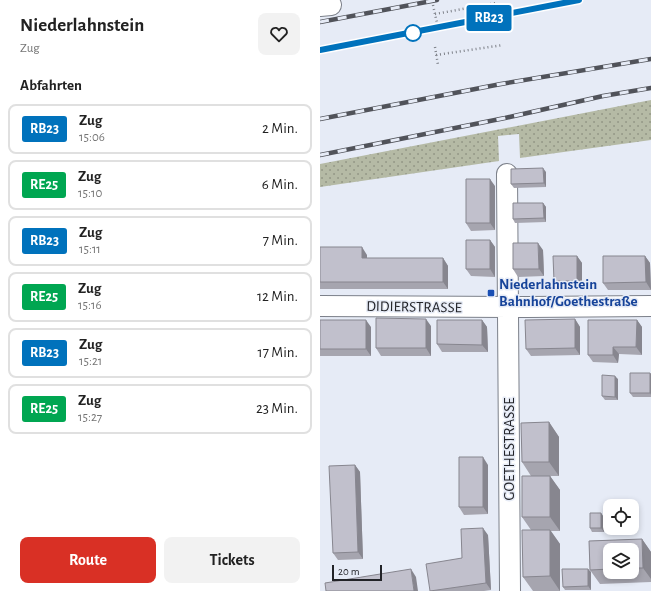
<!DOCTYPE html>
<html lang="de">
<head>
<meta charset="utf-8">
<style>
  body { margin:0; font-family:"Alegreya Sans",sans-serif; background:#f2f2f2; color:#222; height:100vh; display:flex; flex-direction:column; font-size:15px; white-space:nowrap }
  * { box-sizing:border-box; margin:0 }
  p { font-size:13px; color:#767676 }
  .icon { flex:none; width:22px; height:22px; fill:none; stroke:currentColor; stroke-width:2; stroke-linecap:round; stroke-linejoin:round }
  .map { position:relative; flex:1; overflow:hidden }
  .side { display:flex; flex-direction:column; background:#fff; width:320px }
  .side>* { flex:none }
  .badge { padding:0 8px; border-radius:3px; font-size:14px; line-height:26px }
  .controls { position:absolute; left:283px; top:499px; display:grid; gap:8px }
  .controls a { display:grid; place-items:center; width:36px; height:36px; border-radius:8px; background:#fff; box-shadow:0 2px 6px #0003; font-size:20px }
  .scale { position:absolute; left:12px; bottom:10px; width:50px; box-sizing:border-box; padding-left:4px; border:2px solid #222328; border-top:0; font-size:11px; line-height:14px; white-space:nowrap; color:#222328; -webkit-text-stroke:3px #e6ebf6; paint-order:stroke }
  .map>.badge { position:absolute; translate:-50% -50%; box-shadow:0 0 0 2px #fff }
  h2 { padding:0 20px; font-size:15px; line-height:36px }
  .round { display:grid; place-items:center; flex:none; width:42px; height:42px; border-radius:8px; background:#f2f2f2 }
  .headline { display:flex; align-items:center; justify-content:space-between; height:68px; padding:0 20px }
  h1 { font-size:19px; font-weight:600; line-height:30px }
  .primary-button { display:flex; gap:8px; margin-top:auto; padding:8px 20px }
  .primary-button a { flex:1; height:46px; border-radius:8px; background:#d93025; color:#fff; font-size:16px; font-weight:600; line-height:46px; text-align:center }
  .primary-button a+a { background:#f2f2f2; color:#222 }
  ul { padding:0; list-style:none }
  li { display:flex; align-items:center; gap:12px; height:50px; margin:0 8px 6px; padding:0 12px; border:2px solid #e0e0e0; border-radius:8px }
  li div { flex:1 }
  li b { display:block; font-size:15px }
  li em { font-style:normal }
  li .badge { min-width:44px; font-weight:700; text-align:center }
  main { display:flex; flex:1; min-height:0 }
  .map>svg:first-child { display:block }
  .grass { fill:url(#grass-dots) }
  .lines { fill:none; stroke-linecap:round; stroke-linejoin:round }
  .minor-casing { stroke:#7c808a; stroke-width:22 }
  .path { stroke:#7d8088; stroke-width:2.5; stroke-dasharray:1 3; stroke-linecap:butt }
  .minor { stroke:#fff; stroke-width:20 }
  .rail-casing { stroke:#51535a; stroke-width:4.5 }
  .rail { stroke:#e6ebf6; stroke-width:3; stroke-dasharray:9; stroke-linecap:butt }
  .wall { fill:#a6a5af; fill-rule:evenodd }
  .shaded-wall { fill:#87868f }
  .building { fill:#c1c0cc; stroke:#87868f }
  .line-casing { stroke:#fff; stroke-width:9 }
  .line { stroke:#0072bc; stroke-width:6 }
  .stop-dot { fill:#fff; stroke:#0072bc; stroke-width:2 }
  .transit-dot { fill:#1a4fb4; stroke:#e6ebf6; stroke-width:1.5 }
  .labels { text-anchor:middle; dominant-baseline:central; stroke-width:3; stroke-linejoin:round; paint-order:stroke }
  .transit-label { font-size:15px; font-weight:bold; fill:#164399; stroke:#e6ebf6; text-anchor:start }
  .street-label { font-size:15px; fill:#222328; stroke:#e6ebf6 }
</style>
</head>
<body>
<main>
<section class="side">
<div class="headline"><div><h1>Niederlahnstein</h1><p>Zug</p></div><a class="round"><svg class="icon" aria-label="heart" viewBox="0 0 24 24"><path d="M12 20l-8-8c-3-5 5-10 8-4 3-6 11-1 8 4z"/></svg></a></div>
<h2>Abfahrten</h2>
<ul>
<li><span class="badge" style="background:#0072bc;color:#fff">RB23</span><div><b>Zug</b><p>15:06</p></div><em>2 Min.</em></li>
<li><span class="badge" style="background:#00a651;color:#fff">RE25</span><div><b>Zug</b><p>15:10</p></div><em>6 Min.</em></li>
<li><span class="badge" style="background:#0072bc;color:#fff">RB23</span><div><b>Zug</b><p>15:11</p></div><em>7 Min.</em></li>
<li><span class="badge" style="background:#00a651;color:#fff">RE25</span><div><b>Zug</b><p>15:16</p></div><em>12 Min.</em></li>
<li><span class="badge" style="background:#0072bc;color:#fff">RB23</span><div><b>Zug</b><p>15:21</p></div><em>17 Min.</em></li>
<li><span class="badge" style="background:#00a651;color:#fff">RE25</span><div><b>Zug</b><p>15:27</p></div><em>23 Min.</em></li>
</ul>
<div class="primary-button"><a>Route</a><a>Tickets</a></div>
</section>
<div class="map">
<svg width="331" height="591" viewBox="0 0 331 591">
  <defs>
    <pattern id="grass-dots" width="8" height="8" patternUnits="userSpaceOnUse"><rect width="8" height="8" fill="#b5baa5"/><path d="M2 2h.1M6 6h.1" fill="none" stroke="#939786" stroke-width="1.8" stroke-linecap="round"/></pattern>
  </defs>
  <rect width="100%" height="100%" fill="#e6ebf6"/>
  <!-- grass -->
  <path class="grass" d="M 331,100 L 331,140 L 200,158 L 199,134 L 178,136 L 179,161 L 0,187 L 0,164 Z"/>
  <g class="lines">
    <defs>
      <path id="minor" d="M 0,6 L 11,5
        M 187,174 L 190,591
        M 0,306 L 208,307 L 331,306"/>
    </defs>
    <!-- minor casing -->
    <use href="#minor" class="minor-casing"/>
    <!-- path -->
    <path class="path" d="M 113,5 L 117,23
      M 115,14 L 176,3
      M 115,47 L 118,65
      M 116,55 L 183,45"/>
    <!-- minor -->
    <use href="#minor" class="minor"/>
    <defs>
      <path id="rail" d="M 0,22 L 117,0
        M 0,50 L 259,0
        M 0,119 L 181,84 L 331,59
        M 0,155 L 185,118 L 283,96 L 331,88"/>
    </defs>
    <!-- rail casing -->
    <use href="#rail" class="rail-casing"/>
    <!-- rail -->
    <use href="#rail" class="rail"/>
  </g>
  <!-- wall -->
  <path class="wall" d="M 226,172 L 226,187 L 194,188 L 191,184 Z
    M 175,186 L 175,230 L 151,231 L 146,223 Z
    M 223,203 L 226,207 L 226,222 L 195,223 L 193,219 Z
    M 170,240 L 175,247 L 175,277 L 151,276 L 146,269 Z
    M 0,247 L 47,255 L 47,258 L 123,258 L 128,266 L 128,289 L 0,289 Z
    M 223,250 L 224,276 L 198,277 L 193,269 Z
    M 257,256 L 262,263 L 262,288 L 239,288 L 234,281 Z
    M 325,256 L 330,263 L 331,290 L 288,290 L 283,283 Z
    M 255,319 L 260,327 L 260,355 L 211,356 L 206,349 Z
    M 0,320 L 51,327 L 51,356 L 0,356 Z
    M 162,320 L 167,327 L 168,352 L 122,352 L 117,344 Z
    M 317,320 L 322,327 L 322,355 L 299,354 L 298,363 L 273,362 L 268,355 Z
    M 111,326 L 111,356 L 61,356 L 56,348 Z
    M 330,373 L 331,374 L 331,397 L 313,397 L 310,393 Z
    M 298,379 L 298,400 L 285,400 L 282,396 Z
    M 229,422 L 239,437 L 239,476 L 230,476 L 240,490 L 240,531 L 231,531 L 240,544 L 240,591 L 213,591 L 203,577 L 211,530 L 202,517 L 211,476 L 202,462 Z
    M 35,465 L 40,472 L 43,559 L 18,560 L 13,553 Z
    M 168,465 L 168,514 L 144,515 L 139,507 Z
    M 284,517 L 284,532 L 272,532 L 270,528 Z
    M 168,535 L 171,590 L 164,591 L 110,591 L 142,558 Z
    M 322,539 L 331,552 L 331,582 L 280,584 L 270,570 L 269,541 ZM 290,550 L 312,550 L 312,572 L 290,572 Z
    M 268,569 L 271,572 L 271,590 L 245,590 L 243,587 Z"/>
  <!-- shaded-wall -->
  <path class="shaded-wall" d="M 223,168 L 226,172 L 226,187 L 224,183 Z
    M 170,179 L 175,186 L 175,230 L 170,223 Z
    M 223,203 L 226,207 L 226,222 L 224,218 Z
    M 170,240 L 175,247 L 175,277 L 170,269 Z
    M 218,243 L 223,250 L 224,276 L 219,269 Z
    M 42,247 L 47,255 L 47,265 L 42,258 Z
    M 257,256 L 262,263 L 262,288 L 257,281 Z
    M 325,256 L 330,263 L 331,290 L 326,282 Z
    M 123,258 L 128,266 L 128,289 L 123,282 Z
    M 106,319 L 111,326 L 111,356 L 106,348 Z
    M 255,319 L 260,327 L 260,355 L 255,348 Z
    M 46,320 L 51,327 L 51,356 L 46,349 Z
    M 162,320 L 167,327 L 168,352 L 162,345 Z
    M 317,320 L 322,327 L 322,355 L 316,347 Z
    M 293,347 L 299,354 L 298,363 L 293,355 Z
    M 330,373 L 331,374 L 331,395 L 330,393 Z
    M 295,376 L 298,379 L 298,400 L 295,397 Z
    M 229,422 L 239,437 L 239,476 L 229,462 Z
    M 163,457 L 168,465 L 168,514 L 163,507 Z
    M 35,465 L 40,472 L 43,559 L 38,552 Z
    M 230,476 L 240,490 L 240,531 L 230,517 Z
    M 281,513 L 284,517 L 284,532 L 281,528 Z
    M 163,528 L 168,535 L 171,590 L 166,583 Z
    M 230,530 L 240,544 L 240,591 L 230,576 Z
    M 322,539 L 331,552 L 331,579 L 323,568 Z
    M 91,569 L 96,577 L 98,591 L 94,591 Z
    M 268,569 L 271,572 L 271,590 L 268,586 Z"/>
  <!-- building -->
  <path class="building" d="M 223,168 L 224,183 L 191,184 L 191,169 Z
    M 146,179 L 170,179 L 170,223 L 146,223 Z
    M 193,203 L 223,203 L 224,218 L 193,219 Z
    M 146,240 L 170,240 L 170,269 L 146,269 Z
    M 193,243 L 218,243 L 219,269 L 193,269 Z
    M 0,247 L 42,247 L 42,258 L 123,258 L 123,282 L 0,282 Z
    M 233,256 L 257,256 L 257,281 L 234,281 Z
    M 283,256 L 325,256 L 326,282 L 283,283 Z
    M 56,318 L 106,319 L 106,348 L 56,348 Z
    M 255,319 L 255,348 L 206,349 L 205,320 Z
    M 0,320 L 46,320 L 46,349 L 0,349 Z
    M 117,320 L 162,320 L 162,345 L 117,344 Z
    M 268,320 L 317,320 L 316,347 L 293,347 L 293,355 L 268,355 Z
    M 310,373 L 330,373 L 330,393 L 310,393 Z
    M 282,375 L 295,376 L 295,397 L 282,396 Z
    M 229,422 L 229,462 L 202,462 L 201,423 Z
    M 139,457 L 163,457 L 163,507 L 139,507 Z
    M 35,465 L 38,552 L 13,553 L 9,466 Z
    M 202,476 L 230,476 L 230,517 L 202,517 Z
    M 270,513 L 281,513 L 281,528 L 270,528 Z
    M 163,528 L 166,583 L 110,591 L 106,564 L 142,558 L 141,529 Z
    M 202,530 L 230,530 L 230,576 L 203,577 Z
    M 322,539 L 323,568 L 312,568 L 312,550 L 290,550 L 290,569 L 270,570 L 269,541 Z
    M 91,569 L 94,591 L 6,591 L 5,583 Z
    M 242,569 L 268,569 L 268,586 L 243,587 Z"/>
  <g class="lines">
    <defs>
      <path id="line" d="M 0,50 L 259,0"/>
    </defs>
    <!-- line casing -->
    <use href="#line" class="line-casing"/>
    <!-- line -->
    <use href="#line" class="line"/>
  </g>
  <!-- markers -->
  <circle class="stop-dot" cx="93" cy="33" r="8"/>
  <rect class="transit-dot" x="167" y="289" width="8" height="8" rx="2"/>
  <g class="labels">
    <!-- transit labels -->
    <g class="transit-label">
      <text x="179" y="284">Niederlahnstein<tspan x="179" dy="17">Bahnhof/Goethestraße</tspan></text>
    </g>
    <!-- street labels -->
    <g class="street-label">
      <text transform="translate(94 307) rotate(1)">DIDIERSTRASSE</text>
      <text transform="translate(189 449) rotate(-90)">GOETHESTRASSE</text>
    </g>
  </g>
</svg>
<div class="controls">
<a><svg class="icon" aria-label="locate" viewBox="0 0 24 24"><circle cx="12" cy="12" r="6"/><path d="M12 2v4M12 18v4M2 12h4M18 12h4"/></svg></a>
<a><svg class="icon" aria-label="layers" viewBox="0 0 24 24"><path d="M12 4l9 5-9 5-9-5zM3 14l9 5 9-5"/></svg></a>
</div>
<div class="scale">20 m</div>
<b class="badge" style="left:169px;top:18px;background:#0072bc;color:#fff">RB23</b>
</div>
</main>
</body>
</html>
